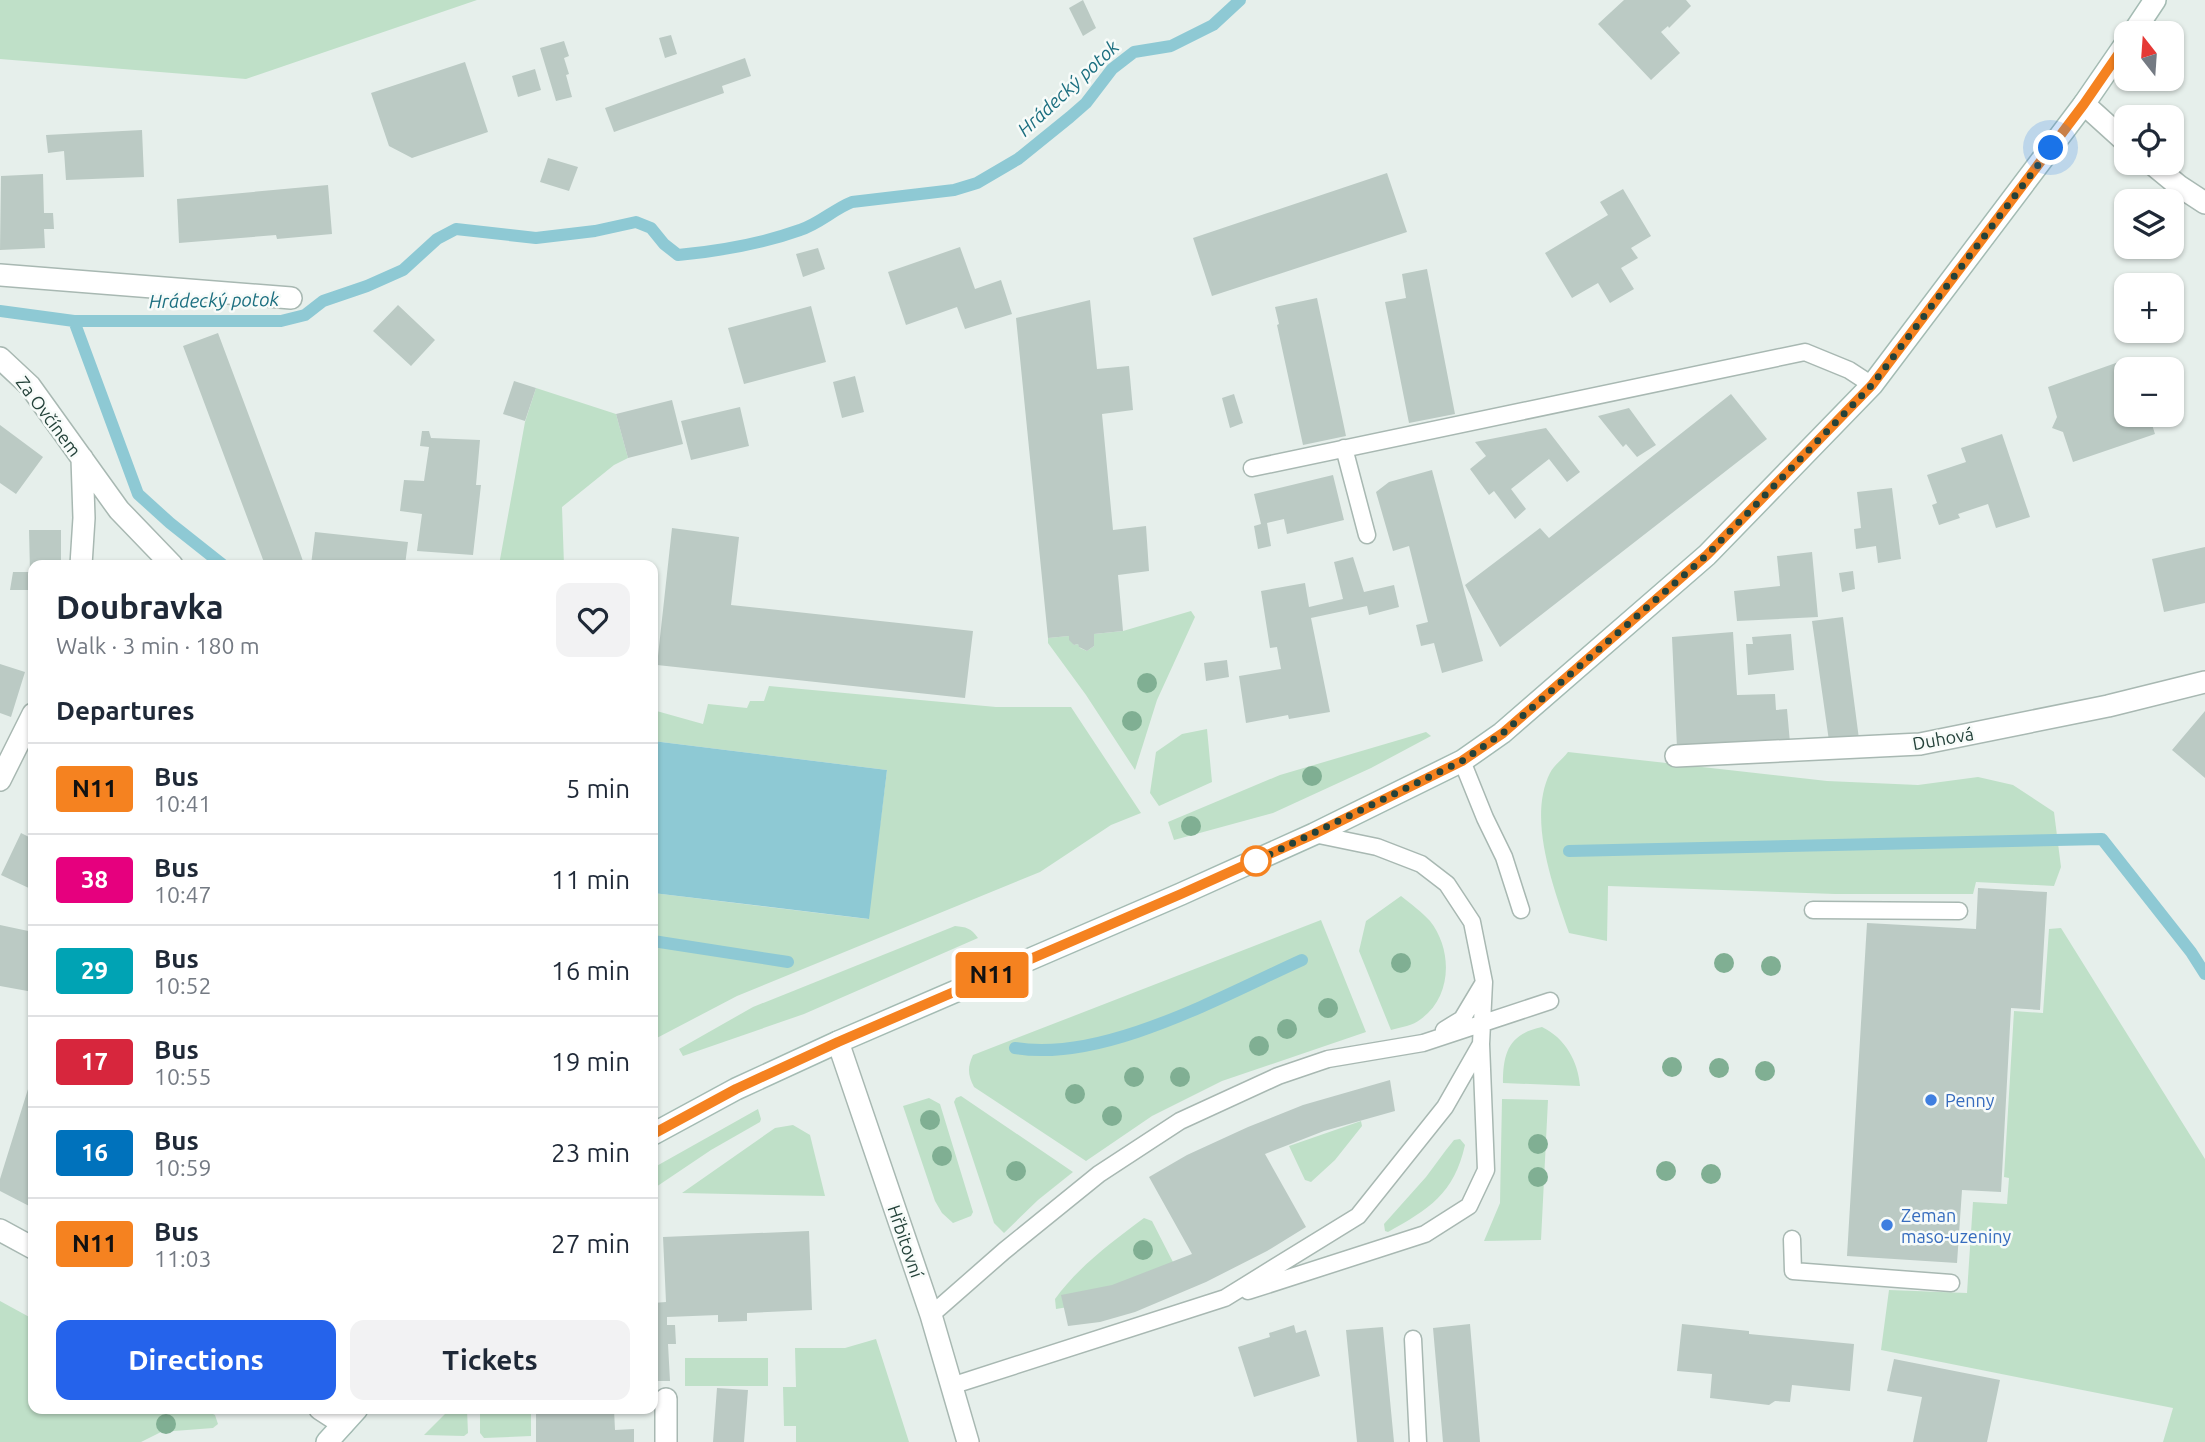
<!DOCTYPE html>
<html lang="en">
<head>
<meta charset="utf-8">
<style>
  body { margin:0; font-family:Ubuntu,sans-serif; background:#f2f2f3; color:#1f2937; height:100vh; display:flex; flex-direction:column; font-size:26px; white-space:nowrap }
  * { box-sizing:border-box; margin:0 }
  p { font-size:23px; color:#747a83 }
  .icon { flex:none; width:38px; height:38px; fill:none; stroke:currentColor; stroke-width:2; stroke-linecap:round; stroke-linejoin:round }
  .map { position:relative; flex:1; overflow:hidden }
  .sheet { position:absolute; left:28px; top:560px; width:630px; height:854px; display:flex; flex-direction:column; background:#fff; border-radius:14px; box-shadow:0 2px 5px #0004 }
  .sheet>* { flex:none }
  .badge { padding:0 14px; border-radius:5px; font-size:24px; line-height:46px }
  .needle { width:46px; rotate:343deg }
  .tools { position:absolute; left:2114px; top:21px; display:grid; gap:14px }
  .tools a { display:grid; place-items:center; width:70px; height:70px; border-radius:14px; background:#fff; box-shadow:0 2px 5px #0004; font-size:35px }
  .you { position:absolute; width:35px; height:35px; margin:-18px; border:5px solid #fff; border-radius:50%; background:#1a73e8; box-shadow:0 0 0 10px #1a73e833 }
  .map>.badge { position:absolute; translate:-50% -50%; box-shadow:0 0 0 4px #fff }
  h2 { padding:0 28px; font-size:26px; line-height:63px }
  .round { display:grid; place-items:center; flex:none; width:74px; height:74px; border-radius:14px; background:#f2f2f3 }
  .summary { display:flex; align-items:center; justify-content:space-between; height:119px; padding:0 28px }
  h1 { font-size:33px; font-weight:700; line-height:52px }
  .primary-button { display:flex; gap:14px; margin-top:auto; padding:14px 28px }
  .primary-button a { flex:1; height:80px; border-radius:14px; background:#2563eb; color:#fff; font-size:28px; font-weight:700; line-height:80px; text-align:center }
  .primary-button a+a { background:#f2f2f3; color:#1f2937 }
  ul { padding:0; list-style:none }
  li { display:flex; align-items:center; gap:21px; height:91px; padding:0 28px; border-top:2px solid #e0e1e3 }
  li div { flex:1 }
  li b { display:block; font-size:26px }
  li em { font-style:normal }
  li .badge { min-width:77px; font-weight:700; text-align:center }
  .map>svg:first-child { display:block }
  .green { fill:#bfe0c8 }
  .water { fill:#8ec9d4 }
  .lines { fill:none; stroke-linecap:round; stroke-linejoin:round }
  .stream { stroke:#8ec9d4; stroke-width:12 }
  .building { fill:#bbcac4 }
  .service-casing { stroke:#a8b8b2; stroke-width:19 }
  .minor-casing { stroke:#a8b8b2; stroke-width:24 }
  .tertiary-casing { stroke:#a8b8b2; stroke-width:24 }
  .secondary-casing { stroke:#a4bbb3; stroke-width:24 }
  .service { stroke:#fff; stroke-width:16 }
  .minor { stroke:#fff; stroke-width:21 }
  .tertiary { stroke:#fff; stroke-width:21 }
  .secondary { stroke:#fff; stroke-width:21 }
  .tree { fill:#80af93 }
  .line-casing { stroke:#fff; stroke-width:16 }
  .line { stroke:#f58220; stroke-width:10 }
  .walk { stroke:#24423a; stroke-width:7; stroke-dasharray:0 12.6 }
  .stop-dot { fill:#fff; stroke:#f58220; stroke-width:3.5 }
  .shop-dot { fill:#3f7fe0; stroke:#f7fbf9; stroke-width:2.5 }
  .labels { text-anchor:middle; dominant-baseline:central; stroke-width:5; stroke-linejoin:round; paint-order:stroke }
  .street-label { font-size:18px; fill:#24423a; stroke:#f7fbf9 }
  .shop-label { font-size:18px; fill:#366cbe; stroke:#f7fbf9; text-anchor:start }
  .water-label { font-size:19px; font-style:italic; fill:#1c6f80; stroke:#f7fbf9 }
</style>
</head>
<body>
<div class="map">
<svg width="2205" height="1442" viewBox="0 0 2205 1442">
  <rect width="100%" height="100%" fill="#e6efeb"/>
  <!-- green -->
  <path class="green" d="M 0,0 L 477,0 L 246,79 L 0,59 Z
    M 536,388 L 616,414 L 628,458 L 614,465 L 562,507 L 564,565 L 499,565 L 525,422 Z
    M 1191,611 L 1195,617 L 1157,700 L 1135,770 L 1086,695 L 1048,643 L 1048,638 L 1069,636 L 1074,645 L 1078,644 L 1080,648 L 1087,651 L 1094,646 L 1094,634 L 1123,631 Z
    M 769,686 L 996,707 L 1071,707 L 1141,813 L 1111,825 L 1040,872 L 737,996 L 653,1040 L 653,893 L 868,919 L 887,770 L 653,741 L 653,710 L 703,724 L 708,704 L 747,708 L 750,701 L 764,701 Z
    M 1207,729 L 1212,782 L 1159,806 L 1150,793 L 1156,752 L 1182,734 Z
    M 1426,732 L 1431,736 L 1371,768 L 1273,813 L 1174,840 L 1168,822 L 1280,775 Z
    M 1568,752 L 1827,781 L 1918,785 L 1978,777 L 2013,785 L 2054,812 L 2061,867 L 2054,886 L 1976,882 L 1973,894 L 1835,894 L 1608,886 L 1607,941 L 1569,933 C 1554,888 1527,819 1550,773 C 1554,765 1563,759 1568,752 Z
    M 1401,896 C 1411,904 1422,912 1430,921 C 1453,950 1452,997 1421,1019 C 1413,1026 1401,1027 1391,1030 L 1359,951 L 1366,921 Z
    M 1321,920 L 1366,1032 L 1222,1081 L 1152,1116 L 1086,1161 L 974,1087 C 968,1075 967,1068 973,1055 Z
    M 955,926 C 966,927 971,928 978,938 L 804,1014 L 683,1056 L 679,1049 L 753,1007 Z
    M 2061,928 L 2205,1159 L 2205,1442 L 2163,1442 L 2173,1408 L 1881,1350 L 1889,1290 L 1967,1293 L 1973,1202 L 2007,1204 L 2009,1178 L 2004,1177 L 2014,1011 L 2043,1013 L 2049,929 Z
    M 1542,1027 C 1565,1038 1578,1061 1580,1086 L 1503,1083 C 1503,1052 1509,1034 1542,1027 Z
    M 961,1096 L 1073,1172 L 1038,1200 L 1004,1233 L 994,1223 L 954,1102 L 956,1098 Z
    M 929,1098 L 940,1104 L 973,1212 L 971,1216 L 953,1223 L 942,1213 L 935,1201 L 903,1106 Z
    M 1502,1099 L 1548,1100 L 1541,1240 L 1484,1241 L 1500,1203 Z
    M 758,1109 L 761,1119 L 760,1122 L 711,1150 L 653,1189 L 653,1168 Z
    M 1361,1121 L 1362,1126 L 1335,1160 L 1311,1182 L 1305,1180 L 1289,1146 Z
    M 793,1125 L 810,1135 L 825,1196 L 682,1193 L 775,1128 Z
    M 1460,1139 L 1465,1145 C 1454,1194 1429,1209 1388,1232 L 1385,1231 L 1384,1224 L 1426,1177 L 1446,1150 L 1454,1140 Z
    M 1144,1218 L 1152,1221 L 1174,1264 L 1074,1306 L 1056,1309 L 1055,1299 C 1079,1266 1112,1242 1144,1218 Z
    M 0,1301 L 33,1319 L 33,1409 L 203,1409 L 215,1415 L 218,1424 L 213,1428 L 161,1432 L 141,1442 L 0,1442 Z
    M 876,1339 L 909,1442 L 796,1442 L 796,1426 L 784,1426 L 783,1387 L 796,1387 L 795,1348 L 845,1348 Z
    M 685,1358 L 768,1358 L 768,1386 L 685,1386 Z
    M 450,1409 L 467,1409 L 468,1433 L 464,1436 L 424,1435 Z
    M 480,1409 L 531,1409 L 531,1436 L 484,1438 L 480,1433 Z"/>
  <!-- water -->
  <path class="water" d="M 653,741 L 887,770 L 869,919 L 653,893 Z"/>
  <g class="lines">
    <!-- stream -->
    <path class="stream" d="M 0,311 L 74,321 L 281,321 L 305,315 L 323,301 L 367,286 L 403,270 L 437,239 L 456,229 L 536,238 L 595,231 L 636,222 L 651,228 L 664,244 L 678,255 C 719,251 761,244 800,230 C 819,224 834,209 852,202 L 954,190 L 977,183 L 1018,159 L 1070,117 L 1086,103 L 1112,69 L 1134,52 L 1171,46 L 1213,25 L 1240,0
      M 74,321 L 138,494 L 170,523 L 223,565
      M 1569,851 L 2102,839 L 2191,952 L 2205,974
      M 653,941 L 788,962
      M 1015,1048 C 1103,1063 1222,996 1302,960"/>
  </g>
  <!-- building -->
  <path class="building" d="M 1083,0 L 1096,28 L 1083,36 L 1069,8 Z
    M 1624,0 L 1686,0 L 1691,6 L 1669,28 L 1668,26 L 1661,32 L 1680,53 L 1651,80 L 1598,24 Z
    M 671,35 L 677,54 L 665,58 L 659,38 Z
    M 564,41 L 569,56 L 564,58 L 569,74 L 566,75 L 572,97 L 556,101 L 540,48 Z
    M 745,58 L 751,76 L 722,86 L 724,93 L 614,132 L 605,108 Z
    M 465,62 L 488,132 L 412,158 L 389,146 L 371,93 Z
    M 535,69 L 541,90 L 518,97 L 512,76 Z
    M 142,130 L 144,177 L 66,180 L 64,151 L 48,153 L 46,135 Z
    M 548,158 L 578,167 L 569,191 L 540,182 Z
    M 1387,173 L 1407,232 L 1212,296 L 1193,238 Z
    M 43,174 L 44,213 L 53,213 L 54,229 L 44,229 L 45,248 L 0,250 L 1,176 Z
    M 328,185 L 332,234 L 277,239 L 276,235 L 179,243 L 177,199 Z
    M 1623,189 L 1651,236 L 1631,248 L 1638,258 L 1621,268 L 1634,289 L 1610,303 L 1598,283 L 1572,298 L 1545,253 L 1608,215 L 1600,202 Z
    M 960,247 L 975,289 L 1001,280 L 1012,314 L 965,329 L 957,307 L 906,325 L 888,272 Z
    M 818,248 L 825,269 L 803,277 L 796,254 Z
    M 1427,269 L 1455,414 L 1409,423 L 1385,302 L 1406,298 L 1402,274 Z
    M 1317,298 L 1346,436 L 1303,445 L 1277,325 L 1279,324 L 1275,307 Z
    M 1090,300 L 1097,369 L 1129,366 L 1133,410 L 1102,414 L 1113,530 L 1146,526 L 1149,571 L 1118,575 L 1123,631 L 1094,634 L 1094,646 L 1087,651 L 1079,647 L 1078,644 L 1074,645 L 1069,640 L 1069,636 L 1048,638 L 1016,318 Z
    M 398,305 L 435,340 L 411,366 L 373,331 Z
    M 811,306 L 826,362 L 744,384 L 728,328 Z
    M 218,333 L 297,544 L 304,564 L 300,565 L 265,565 L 183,346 Z
    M 2130,358 L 2134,369 L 2126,369 L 2126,415 L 2149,415 L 2155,434 L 2073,462 L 2063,432 L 2052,428 L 2057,417 L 2048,387 Z
    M 855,376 L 864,412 L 842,418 L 833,382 Z
    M 514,381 L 536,388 L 525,421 L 503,414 Z
    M 1234,394 L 1243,423 L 1230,428 L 1222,398 Z
    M 1731,394 L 1767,439 L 1500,647 L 1465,585 L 1540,528 L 1549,538 Z
    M 672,400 L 683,444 L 628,458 L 616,414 Z
    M 740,407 L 749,446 L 691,460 L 681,421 Z
    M 1629,408 L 1656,445 L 1637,457 L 1626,444 L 1623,447 L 1598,416 Z
    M 0,425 L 43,457 L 16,494 L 0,483 Z
    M 1546,428 L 1580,472 L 1567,482 L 1549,459 L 1511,489 L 1526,509 L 1515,519 L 1494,491 L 1489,495 L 1470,469 L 1486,456 L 1475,442 Z
    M 422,431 L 429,431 L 431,438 L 480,440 L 476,485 L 481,485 L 473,555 L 417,551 L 422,514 L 400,511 L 404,480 L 424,481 L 429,447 L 420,446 Z
    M 2002,434 L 2030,517 L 1996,528 L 1988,504 L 1958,514 L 1960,518 L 1939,525 L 1932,505 L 1937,503 L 1927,475 L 1966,462 L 1961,448 Z
    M 1432,470 L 1483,661 L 1442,673 L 1434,643 L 1421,646 L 1416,625 L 1428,622 L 1409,546 L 1393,551 L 1376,492 L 1389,482 Z
    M 1333,475 L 1344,520 L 1287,534 L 1284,519 L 1267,523 L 1271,546 L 1258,549 L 1254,526 L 1261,524 L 1254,494 Z
    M 1892,488 L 1901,559 L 1878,563 L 1876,546 L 1856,549 L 1854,529 L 1861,528 L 1857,492 Z
    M 672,528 L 739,537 L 731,605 L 973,631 L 965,698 L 657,665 Z
    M 29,530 L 61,530 L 61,565 L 33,565 L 33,590 L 10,590 L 13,572 L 30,572 Z
    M 315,532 L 408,542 L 405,565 L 311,565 Z
    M 2205,547 L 2205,603 L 2164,612 L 2152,559 Z
    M 1812,552 L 1818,617 L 1737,621 L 1734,591 L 1780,586 L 1777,556 Z
    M 1353,557 L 1364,592 L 1394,585 L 1399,607 L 1369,615 L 1367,606 L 1311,618 L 1330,712 L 1289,719 L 1288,715 L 1246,723 L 1239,676 L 1281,669 L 1277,647 L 1270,648 L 1261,591 L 1305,583 L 1309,607 L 1343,599 L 1334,562 Z
    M 1853,571 L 1855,589 L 1842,592 L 1839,573 Z
    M 1843,617 L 1859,739 L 1829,741 L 1812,621 Z
    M 1733,632 L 1737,695 L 1775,694 L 1776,710 L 1787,709 L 1790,743 L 1677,748 L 1672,637 Z
    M 1791,634 L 1794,670 L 1748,675 L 1746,644 L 1753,644 L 1752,637 Z
    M 1227,660 L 1229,677 L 1206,681 L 1204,663 Z
    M 0,664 L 25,672 L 11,717 L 0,713 Z
    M 2205,711 L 2205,778 L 2172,750 Z
    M 21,833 L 33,839 L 33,890 L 1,875 Z
    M 1978,888 L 2047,892 L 2040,1010 L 2011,1008 L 2001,1192 L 1962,1190 L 1957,1263 L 1847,1256 L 1867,923 L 1976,929 Z
    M 0,925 L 33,932 L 33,992 L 0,986 Z
    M 33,1073 L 33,1208 L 0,1191 L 0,1179 Z
    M 1390,1080 L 1395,1111 L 1324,1131 L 1265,1154 L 1306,1227 L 1267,1251 L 1206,1282 L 1135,1312 L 1100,1322 L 1068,1326 L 1061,1295 L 1112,1285 L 1192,1254 L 1149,1177 L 1187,1155 L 1248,1127 L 1303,1105 Z
    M 809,1231 L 812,1310 L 747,1313 L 747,1321 L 718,1322 L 718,1315 L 667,1317 L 667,1325 L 675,1325 L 676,1344 L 668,1344 L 670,1381 L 653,1381 L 653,1303 L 666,1302 L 663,1237 Z
    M 1470,1324 L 1480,1442 L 1443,1442 L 1433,1328 Z
    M 1682,1324 L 1749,1331 L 1749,1334 L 1854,1344 L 1850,1391 L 1792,1385 L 1790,1402 L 1775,1401 L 1769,1405 L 1710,1398 L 1712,1374 L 1677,1371 Z
    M 1294,1325 L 1296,1333 L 1306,1330 L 1320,1376 L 1254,1397 L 1238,1347 L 1270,1337 L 1269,1333 Z
    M 1383,1327 L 1394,1442 L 1357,1442 L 1346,1330 Z
    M 1894,1359 L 2000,1380 L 1987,1442 L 1913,1442 L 1922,1397 L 1887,1391 Z
    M 717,1388 L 748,1390 L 744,1442 L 713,1442 Z
    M 536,1409 L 614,1409 L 615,1430 L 634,1429 L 634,1442 L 536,1442 Z"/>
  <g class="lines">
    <defs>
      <path id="service" d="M 1344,448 L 1367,535
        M 1252,468 L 1805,352 L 1849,370 L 1872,385
        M 1462,761 L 1485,818 L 1504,857 L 1521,910
        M 1813,910 L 1959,911
        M 1444,1030 L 1462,1019 L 1483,984
        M 1792,1239 L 1793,1271 L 1951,1283
        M 1248,1291 L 1425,1234 L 1469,1206 L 1486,1170 L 1481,1044
        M 931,1315 L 1004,1251 L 1099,1174 L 1180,1121 L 1278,1076 L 1328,1059 L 1423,1043 L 1550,1001
        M 1413,1339 L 1418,1442
        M 951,1386 L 1225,1298 L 1358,1216 L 1445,1107 L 1481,1044 L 1484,982 L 1472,922 L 1447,884 L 1421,864 L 1377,847 L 1314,834"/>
      <path id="minor" d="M 2084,104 L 2126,142
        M 2151,163 L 2179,186 L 2205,203
        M 0,275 L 291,298
        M 0,358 L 30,386 L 119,510 L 172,565
        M 81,565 L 84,518 L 82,458
        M 1676,756 L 1920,744 L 2108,706 L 2205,682
        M 0,780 L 33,714
        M 0,1230 L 33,1248
        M 666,1399 L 666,1442
        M 320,1409 L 343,1424"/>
      <path id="tertiary" d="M 838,1042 L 931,1315 L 968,1442"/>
      <path id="secondary" d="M 2133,33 L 2155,0
        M 653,1134 L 736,1089 L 838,1042 L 1181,894 L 1314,834 L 1462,761 L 1502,733 L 1707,555 L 1872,385 L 2084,104 L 2126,43
        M 327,1442 L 357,1409"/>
    </defs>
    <!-- service casing -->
    <use href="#service" class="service-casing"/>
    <!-- minor casing -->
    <use href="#minor" class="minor-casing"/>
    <!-- tertiary casing -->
    <use href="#tertiary" class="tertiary-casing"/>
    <!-- secondary casing -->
    <use href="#secondary" class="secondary-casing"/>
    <!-- service -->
    <use href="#service" class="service"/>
    <!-- minor -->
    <use href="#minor" class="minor"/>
    <!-- tertiary -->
    <use href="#tertiary" class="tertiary"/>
    <!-- secondary -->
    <use href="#secondary" class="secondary"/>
  </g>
  <!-- trees -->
  <g class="tree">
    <circle cx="1147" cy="683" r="10"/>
    <circle cx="1132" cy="721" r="10"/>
    <circle cx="1312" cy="776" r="10"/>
    <circle cx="1191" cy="826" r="10"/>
    <circle cx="1401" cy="963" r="10"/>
    <circle cx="1724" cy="963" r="10"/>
    <circle cx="1771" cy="966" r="10"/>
    <circle cx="1328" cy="1008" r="10"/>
    <circle cx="1287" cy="1029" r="10"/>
    <circle cx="1259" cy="1046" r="10"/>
    <circle cx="1672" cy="1067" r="10"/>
    <circle cx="1719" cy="1068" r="10"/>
    <circle cx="1765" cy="1071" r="10"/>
    <circle cx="1134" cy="1077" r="10"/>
    <circle cx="1180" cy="1077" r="10"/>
    <circle cx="1075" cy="1094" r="10"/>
    <circle cx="1112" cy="1116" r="10"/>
    <circle cx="930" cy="1120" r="10"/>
    <circle cx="1538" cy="1144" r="10"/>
    <circle cx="942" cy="1156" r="10"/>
    <circle cx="1016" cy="1171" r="10"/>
    <circle cx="1666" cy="1171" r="10"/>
    <circle cx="1711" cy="1174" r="10"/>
    <circle cx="1538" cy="1177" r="10"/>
    <circle cx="1143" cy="1250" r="10"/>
    <circle cx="166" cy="1424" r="10"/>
  </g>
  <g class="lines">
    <defs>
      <path id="line" d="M 653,1134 L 736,1089 L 838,1042 L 1181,894 L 1314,834 L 1462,761 L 1503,733 L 1707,555 L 1872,385 L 2084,104 L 2126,43"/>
    </defs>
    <!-- line casing -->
    <use href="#line" class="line-casing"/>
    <!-- line -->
    <use href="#line" class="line"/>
    <!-- walk -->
    <path class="walk" d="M 1256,861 L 1246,866 L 1462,761 L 1503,733 L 1707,555 L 1872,385 L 2051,148"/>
  </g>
  <!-- markers -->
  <circle class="stop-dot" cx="1256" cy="861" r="14"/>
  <g class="shop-dot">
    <circle cx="1931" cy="1100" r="7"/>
    <circle cx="1887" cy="1225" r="7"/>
  </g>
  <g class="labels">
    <!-- street labels -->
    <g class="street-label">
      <text transform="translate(49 416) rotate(53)">Za Ovčínem</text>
      <text transform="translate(1943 738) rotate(-10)">Duhová</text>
      <text transform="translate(906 1241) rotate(71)">Hřbitovní</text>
    </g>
    <!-- shop labels -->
    <g class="shop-label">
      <text x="1945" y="1100">Penny</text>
      <text x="1901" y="1215">Zeman<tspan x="1901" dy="21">maso-uzeniny</tspan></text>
    </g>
    <!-- water labels -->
    <g class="water-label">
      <text transform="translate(1068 88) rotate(-43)">Hrádecký potok</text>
      <text transform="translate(214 300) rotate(-1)">Hrádecký potok</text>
    </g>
  </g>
</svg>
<div class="tools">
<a><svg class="needle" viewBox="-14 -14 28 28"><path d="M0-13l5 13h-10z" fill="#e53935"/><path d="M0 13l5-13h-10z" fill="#747a83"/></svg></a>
<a><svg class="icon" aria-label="locate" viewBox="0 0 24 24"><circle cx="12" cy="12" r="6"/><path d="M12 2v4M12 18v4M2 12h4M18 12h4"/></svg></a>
<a><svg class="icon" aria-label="layers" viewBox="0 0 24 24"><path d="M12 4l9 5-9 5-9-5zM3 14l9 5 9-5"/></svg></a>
<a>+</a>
<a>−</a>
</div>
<div class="you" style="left:2051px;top:148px"></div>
<b class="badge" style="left:992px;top:975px;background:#f58220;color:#111">N11</b>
<section class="sheet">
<div class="summary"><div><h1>Doubravka</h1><p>Walk · 3 min · 180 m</p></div><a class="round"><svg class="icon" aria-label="heart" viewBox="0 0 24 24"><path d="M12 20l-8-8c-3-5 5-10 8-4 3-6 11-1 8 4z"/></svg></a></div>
<h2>Departures</h2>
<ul>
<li><span class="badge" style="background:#f58220;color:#111">N11</span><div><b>Bus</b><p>10:41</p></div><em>5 min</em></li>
<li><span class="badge" style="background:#e6007e;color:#fff">38</span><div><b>Bus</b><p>10:47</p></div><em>11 min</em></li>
<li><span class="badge" style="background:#00a3b4;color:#fff">29</span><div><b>Bus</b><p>10:52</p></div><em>16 min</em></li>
<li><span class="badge" style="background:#d7263d;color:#fff">17</span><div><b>Bus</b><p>10:55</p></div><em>19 min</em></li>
<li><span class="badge" style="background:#0072bc;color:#fff">16</span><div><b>Bus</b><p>10:59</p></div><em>23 min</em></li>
<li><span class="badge" style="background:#f58220;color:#111">N11</span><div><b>Bus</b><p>11:03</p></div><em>27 min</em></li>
</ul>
<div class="primary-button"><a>Directions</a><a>Tickets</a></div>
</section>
</div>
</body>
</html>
